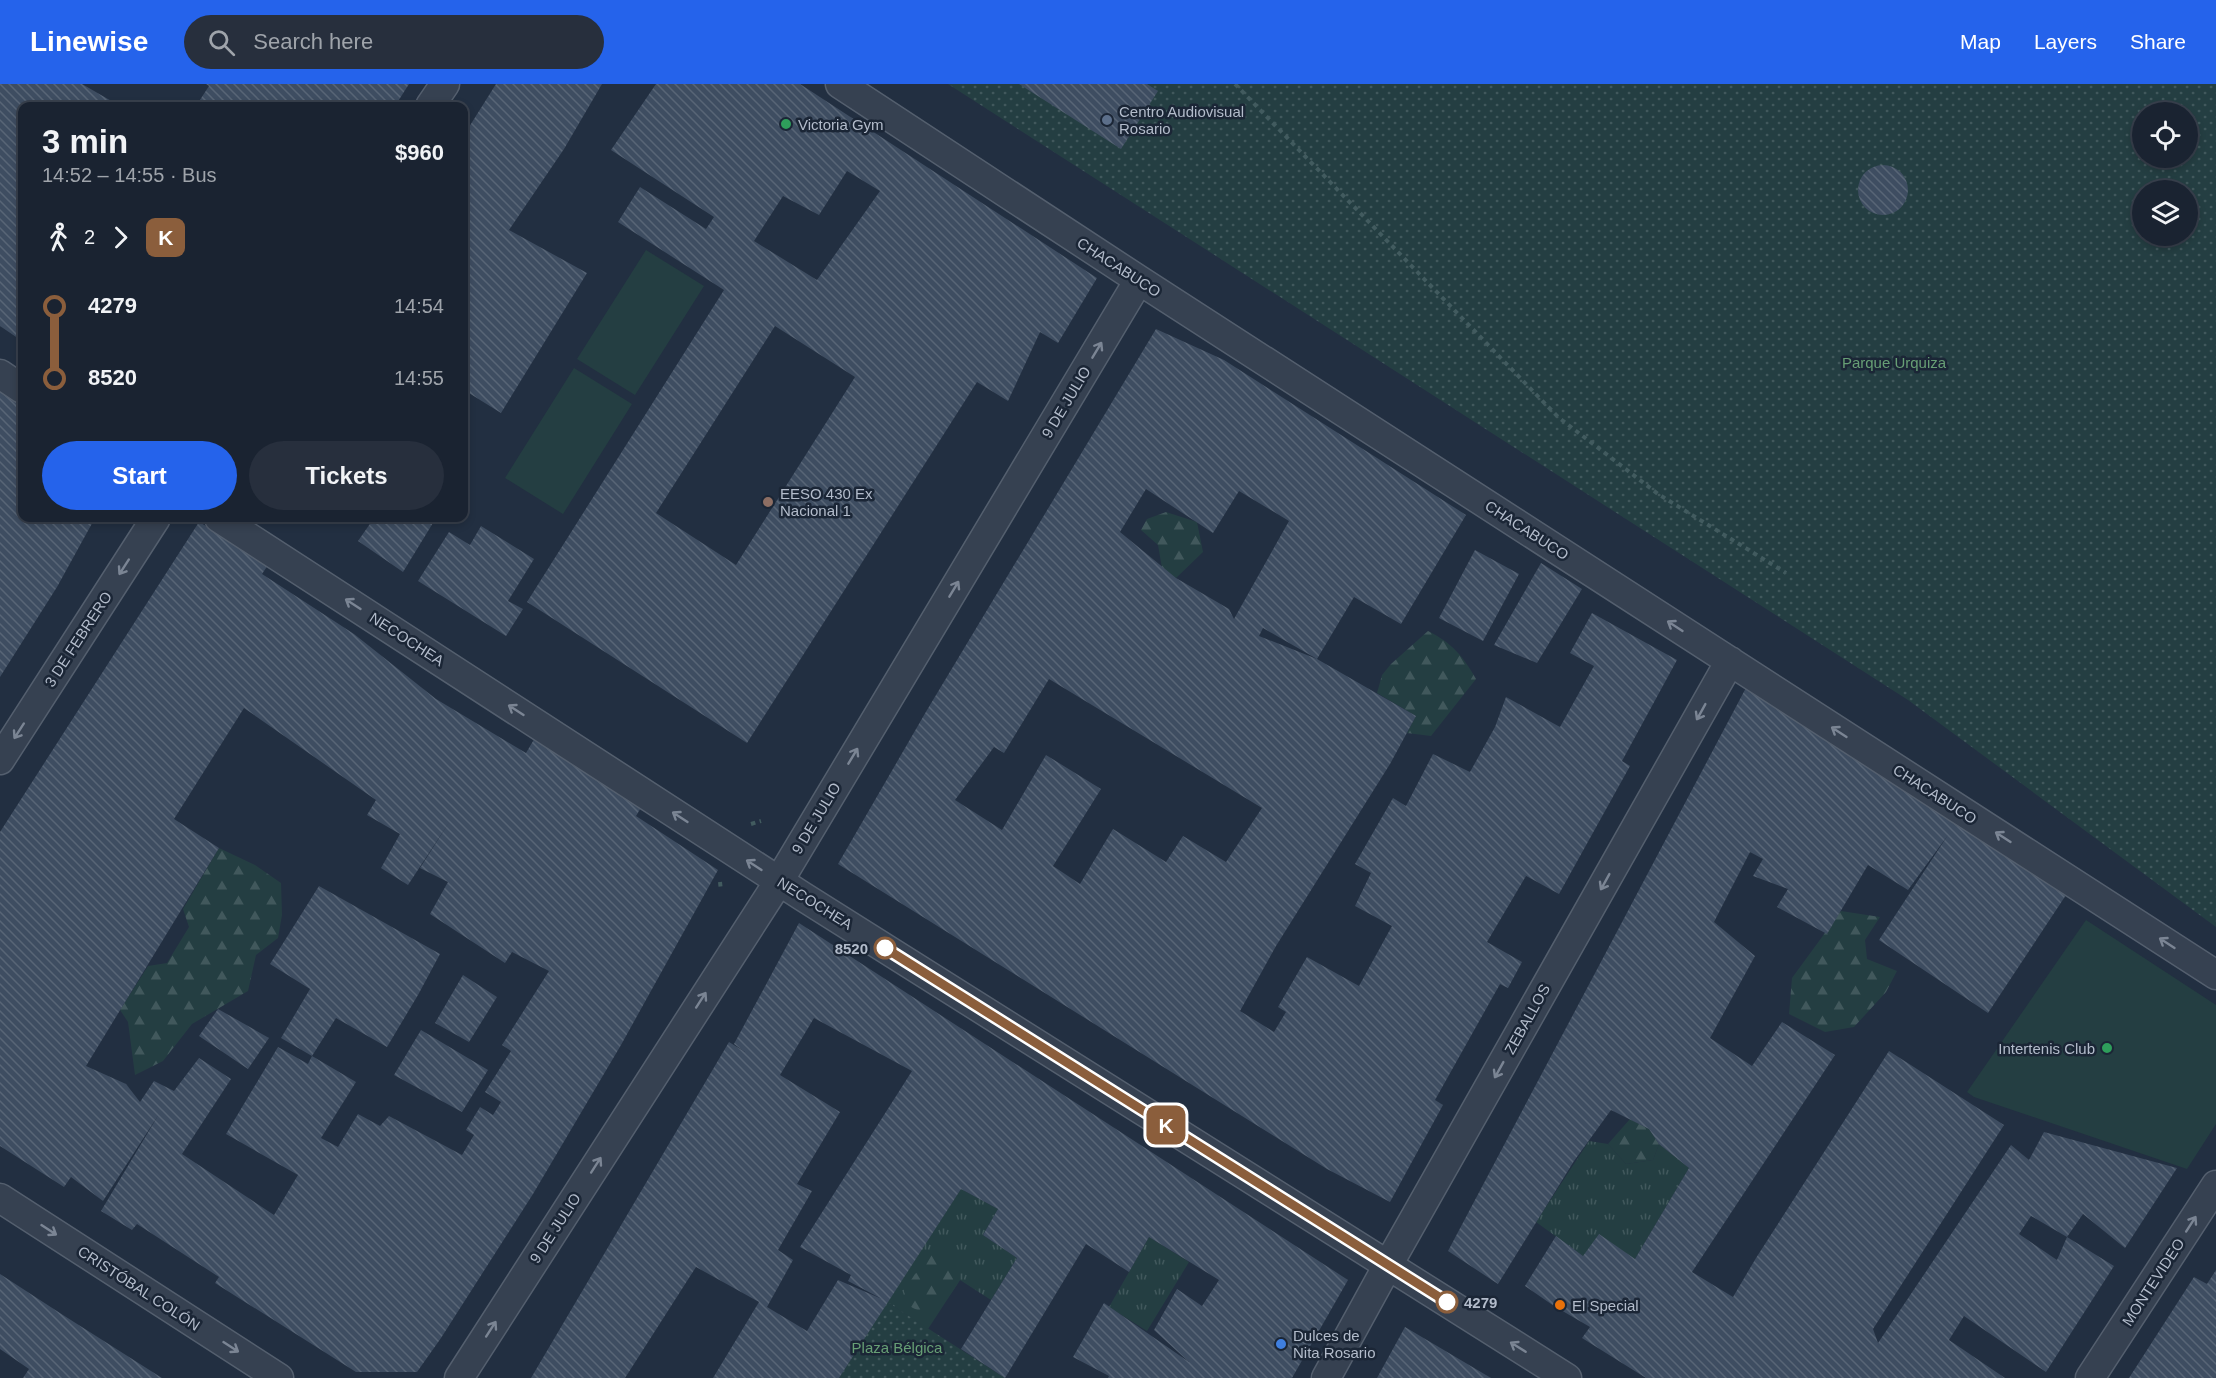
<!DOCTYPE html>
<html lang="en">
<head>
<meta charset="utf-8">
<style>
  body { margin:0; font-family:Arial,sans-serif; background:#272f3d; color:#f1f3f6; height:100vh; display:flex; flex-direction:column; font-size:22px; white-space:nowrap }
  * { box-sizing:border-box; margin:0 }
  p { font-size:20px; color:#9fa4ab }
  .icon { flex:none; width:33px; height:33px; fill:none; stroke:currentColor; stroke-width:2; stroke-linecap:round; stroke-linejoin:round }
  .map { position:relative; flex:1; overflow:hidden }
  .drawer { position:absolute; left:18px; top:18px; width:450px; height:420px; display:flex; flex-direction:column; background:#1a2331; border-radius:12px; box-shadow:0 3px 9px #0003,0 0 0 2px #38404d }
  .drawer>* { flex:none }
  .badge { padding:0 12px; border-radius:9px; font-size:21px; line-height:39px }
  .fabs { position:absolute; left:2132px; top:18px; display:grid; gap:12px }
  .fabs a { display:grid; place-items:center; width:66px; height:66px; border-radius:50%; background:#1a2331; box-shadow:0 3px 9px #0003,0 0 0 2px #38404d; font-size:30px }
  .map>.badge { position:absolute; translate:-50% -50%; box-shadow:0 0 0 3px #fff }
  .legs { display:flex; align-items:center; gap:9px; height:66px; padding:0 24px; font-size:20px }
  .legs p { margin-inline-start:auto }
  .overview { display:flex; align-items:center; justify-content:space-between; height:102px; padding:0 24px }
  h1 { font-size:33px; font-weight:600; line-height:45px }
  .primary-button { display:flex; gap:12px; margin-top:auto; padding:12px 24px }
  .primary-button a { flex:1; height:69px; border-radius:36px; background:#2563eb; color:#fff; font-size:24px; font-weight:600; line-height:69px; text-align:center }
  .primary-button a+a { background:#272f3d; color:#f1f3f6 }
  ul { padding:0 24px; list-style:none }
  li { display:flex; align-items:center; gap:21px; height:72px; font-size:22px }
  li i { display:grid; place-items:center; width:9px; height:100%; margin:0 8px; background:currentColor }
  li i::after { content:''; width:15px; height:15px; margin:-8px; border:4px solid; border-radius:50%; background:#1a2331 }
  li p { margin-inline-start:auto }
  li:first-child i { background:linear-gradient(#0000 50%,currentColor 0) }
  li:last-child i { background:linear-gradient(currentColor 50%,#0000 0) }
  header { display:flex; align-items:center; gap:36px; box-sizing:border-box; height:84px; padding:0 30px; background:#2563eb; color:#fff }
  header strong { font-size:28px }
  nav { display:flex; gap:33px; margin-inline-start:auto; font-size:21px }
  .search { width:420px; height:54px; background:#272f3d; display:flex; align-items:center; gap:15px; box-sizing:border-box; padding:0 21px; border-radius:33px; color:#9fa4ab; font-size:22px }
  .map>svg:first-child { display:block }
  .grass { fill:url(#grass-tufts) }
  .forest { fill:url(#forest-firs) }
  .park { fill:url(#park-dots); fill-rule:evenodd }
  .pitch { fill:#243e42 }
  .building { fill:url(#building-back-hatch); fill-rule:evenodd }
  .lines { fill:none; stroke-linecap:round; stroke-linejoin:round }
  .street-casing { stroke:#545f6e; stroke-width:31 }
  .path { stroke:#425b5f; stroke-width:4; stroke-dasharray:4.5 4.5; stroke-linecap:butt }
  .street { stroke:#364151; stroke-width:28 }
  .oneway { stroke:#7b8594 }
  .line-1-casing { stroke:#fff; stroke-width:14 }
  .line-1 { stroke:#8b5e3c; stroke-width:9 }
  .service-dot { fill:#5c6f8a; stroke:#1b2636; stroke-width:2 }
  .leisure-dot { fill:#2e9e5b; stroke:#1b2636; stroke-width:2 }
  .education-dot { fill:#8d6e63; stroke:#1b2636; stroke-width:2 }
  .stop-1-dot { fill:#fff; stroke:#8b5e3c; stroke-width:3 }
  .food-dot { fill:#e8710a; stroke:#1b2636; stroke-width:2 }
  .shop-dot { fill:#3f7fe0; stroke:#1b2636; stroke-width:2 }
  .labels { text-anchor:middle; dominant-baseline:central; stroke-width:5; stroke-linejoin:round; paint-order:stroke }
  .poi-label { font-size:15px; fill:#b3bccb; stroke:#1b2636; text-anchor:start }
  .street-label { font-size:15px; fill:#b3bccb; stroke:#1b2636 }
  .park-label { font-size:15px; fill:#679f75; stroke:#1b2636 }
  .stop-label { font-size:15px; font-weight:bold; fill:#b3bccb; stroke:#1b2636; text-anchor:end }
</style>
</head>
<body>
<header>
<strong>Linewise</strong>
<div class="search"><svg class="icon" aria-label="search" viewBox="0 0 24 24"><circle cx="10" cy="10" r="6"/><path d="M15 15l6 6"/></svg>Search here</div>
<nav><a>Map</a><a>Layers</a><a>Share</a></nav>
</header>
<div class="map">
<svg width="2216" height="1294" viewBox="0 0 2216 1294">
  <defs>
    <pattern id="grass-tufts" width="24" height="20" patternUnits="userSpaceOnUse" patternTransform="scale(1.5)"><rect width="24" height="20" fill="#243e42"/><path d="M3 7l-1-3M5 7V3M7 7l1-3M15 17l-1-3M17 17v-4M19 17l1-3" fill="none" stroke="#41585c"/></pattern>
    <pattern id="forest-firs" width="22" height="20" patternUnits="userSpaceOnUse" patternTransform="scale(1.5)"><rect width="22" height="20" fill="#243e42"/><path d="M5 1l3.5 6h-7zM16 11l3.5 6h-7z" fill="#41585c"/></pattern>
    <pattern id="park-dots" width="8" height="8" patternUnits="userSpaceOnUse" patternTransform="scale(1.5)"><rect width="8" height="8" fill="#243e42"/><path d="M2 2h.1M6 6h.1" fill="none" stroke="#41585c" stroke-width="1.8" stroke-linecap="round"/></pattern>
    <pattern id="building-back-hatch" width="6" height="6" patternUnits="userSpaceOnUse" patternTransform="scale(1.5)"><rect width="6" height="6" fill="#3e4d61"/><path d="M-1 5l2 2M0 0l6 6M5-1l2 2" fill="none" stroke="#586576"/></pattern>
  </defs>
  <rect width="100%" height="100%" fill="#222f41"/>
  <!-- grass -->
  <path class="grass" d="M 1589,1057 L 1608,1060 L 1626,1080 L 1653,1076 L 1659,1060 L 1689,1084 L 1635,1175 L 1583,1172 L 1536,1138 Z
    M 961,1105 L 998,1125 L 983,1151 L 1017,1174 L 991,1216 L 960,1196 L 928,1245 L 887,1218 Z
    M 1149,1153 L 1189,1178 L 1147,1247 L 1109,1223 Z"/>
  <!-- forest -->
  <path class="forest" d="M 1166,428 L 1197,438 L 1203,468 L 1176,494 L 1162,484 L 1158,461 L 1141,446 L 1147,435 Z
    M 1428,547 C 1452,559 1463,572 1476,595 L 1431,652 L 1407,649 L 1416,632 L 1377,609 L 1382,591 L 1391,580 Z
    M 219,764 L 255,781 L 281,799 L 282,831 L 278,854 L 256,871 L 248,907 L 192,940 L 163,977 L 135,991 L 128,938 L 120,926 L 148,882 L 167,879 L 189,843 L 183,825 Z
    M 1841,827 L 1880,833 L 1865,856 L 1867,875 L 1897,887 L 1886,908 L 1854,943 L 1825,948 L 1789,930 L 1792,894 Z
    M 1630,1035 L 1649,1045 L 1659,1060 L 1653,1076 L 1626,1080 L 1608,1060 Z
    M 933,1167 L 955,1177 L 960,1196 C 947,1216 935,1239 908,1221 L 904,1207 L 915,1190 L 924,1183 Z"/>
  <!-- park -->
  <path class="park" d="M 948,0 L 2216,0 L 2216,843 L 1908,616 ZM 2142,28 L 2187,28 L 2187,74 L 2142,74 ZM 2142,106 L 2187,106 L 2187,152 L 2142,152 Z
    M 887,1218 L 1005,1294 L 839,1294 Z"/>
  <!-- pitch -->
  <path class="pitch" d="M 646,166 L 704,202 L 635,311 L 577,275 Z
    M 574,284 L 632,320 L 563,430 L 505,394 Z
    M 2086,836 L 2216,921 L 2216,1040 L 2187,1085 L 1974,1013 L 1967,1008 Z"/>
  <!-- building -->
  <path class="building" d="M 0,0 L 82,0 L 120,22 L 22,22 L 22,257 L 0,242 Z
    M 206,0 L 409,0 L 395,22 L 196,22 L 209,2 Z
    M 496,0 L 602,0 L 564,65 L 509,146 L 587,189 L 501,329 L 464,306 L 464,51 Z
    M 656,0 L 800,0 L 1097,194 L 1058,259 L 1040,248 L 1008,317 L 977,298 L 747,659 L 527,518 L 724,206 L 618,138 L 640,103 L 706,145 L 714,133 L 611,66 ZM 847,87 L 880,107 L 817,196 L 754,157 L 783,112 L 819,131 ZM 775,242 L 855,293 L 736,481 L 656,429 Z
    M 1019,0 L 1147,0 L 1158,7 L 1121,65 Z
    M1858 106a25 25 0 1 1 50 0a25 25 0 1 1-50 0Z
    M 1156,245 L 1224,276 L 1466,431 L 1401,540 L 1354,513 L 1317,575 L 1416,632 L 1390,680 L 1276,862 L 1240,927 L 1274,948 L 1286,928 L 1278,923 L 1307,873 L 1359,902 L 1392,842 L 1355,822 L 1371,789 L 1355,780 L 1393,714 L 1406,722 L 1433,670 L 1470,688 L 1495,643 L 1506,613 L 1560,643 L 1594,582 L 1570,569 L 1592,529 L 1677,576 L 1622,677 L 1630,682 L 1559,810 L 1508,782 L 1526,792 L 1487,858 L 1522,878 L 1508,904 L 1500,900 L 1435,1016 L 1443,1021 L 1390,1118 L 1327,1085 L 838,780 L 927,626 ZM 1146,405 L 1213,449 L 1239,407 L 1289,437 L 1234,535 L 1229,525 L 1176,494 L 1120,448 ZM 1263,544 L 1317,575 L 1259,552 ZM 1049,595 L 1262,724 L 1226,778 L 1183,752 L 1166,778 L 1113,745 L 1080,800 L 1053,782 L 1101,705 L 1046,671 L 1002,746 L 955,716 L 994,663 L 1004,669 Z
    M 0,306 L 22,321 L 22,434 L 95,434 L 57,503 L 0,593 Z
    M 374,434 L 436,434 L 403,488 L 358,457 Z
    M 199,438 L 270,478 L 262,490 L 354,550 L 436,615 L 526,669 L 536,652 L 642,722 L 636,732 L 718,786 L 621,961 L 533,1110 L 441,1254 L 417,1288 L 356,1288 L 215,1199 L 219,1193 L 137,1140 L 132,1146 L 101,1127 L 159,1030 L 103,1117 L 71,1093 L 64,1103 L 0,1062 L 0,748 ZM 244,624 L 376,716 L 367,731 L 400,750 L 381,784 L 408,801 L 450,737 L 420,784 L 448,798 L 430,830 L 505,879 L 512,868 L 549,887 L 502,961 L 511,967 L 485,1008 L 501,1018 L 493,1031 L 480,1023 L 466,1046 L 474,1051 L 462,1071 L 389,1032 L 380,1042 L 358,1030 L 338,1063 L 321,1054 L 356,998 L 312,972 L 308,980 L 278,963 L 226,1050 L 298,1091 L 274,1131 L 182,1070 L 231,995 L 199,974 L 174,1007 L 154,997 L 140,1018 L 126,1000 L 86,982 L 219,764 L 174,735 Z
    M 481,442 L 534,475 L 508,517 L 523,525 L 506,552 L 418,497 L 449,448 L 470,461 Z
    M 1475,466 L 1519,490 L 1483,557 L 1439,534 Z
    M 1541,479 L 1582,505 L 1537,579 L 1494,561 Z
    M 1748,600 L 2068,808 L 1988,929 L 1879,856 L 1948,751 L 1908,806 L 1868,781 L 1827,850 L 1777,823 L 1788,805 L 1753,792 L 1763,775 L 1750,768 L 1714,838 L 1755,872 L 1710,954 L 1752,982 L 1782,938 L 1835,971 L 1692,1188 L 1733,1213 L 1756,1174 L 1889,967 L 2004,1041 L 1873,1245 L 1878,1259 L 2011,1061 L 2029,1076 L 2044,1048 L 2177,1084 L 2125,1164 L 2083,1130 L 2067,1153 L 2031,1132 L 2019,1150 L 2057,1176 L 2067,1153 L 2114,1182 L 2046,1288 L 1964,1232 L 1949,1256 L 2005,1294 L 1646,1294 L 1582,1254 L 1590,1243 L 1554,1222 L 1525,1202 L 1556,1152 L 1583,1172 L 1599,1150 L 1635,1175 L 1689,1084 L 1659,1060 L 1649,1045 L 1611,1026 L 1574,1077 L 1498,1200 L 1448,1167 Z
    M 319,802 L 440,870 L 418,911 L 387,963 L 336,934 L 312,972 L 281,954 L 310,905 L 270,880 Z
    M 799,839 L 1348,1196 L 1292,1294 L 1108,1294 L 1109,1292 L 1073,1273 L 1104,1219 L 1189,1278 L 1154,1246 L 1177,1205 L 1202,1222 L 1219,1196 L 1149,1153 L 1129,1188 L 1086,1160 L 1005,1294 L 961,1265 L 1017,1174 L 983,1151 L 998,1125 L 961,1105 L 839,1294 L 713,1294 L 759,1218 L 696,1183 L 625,1294 L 531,1294 L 729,958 L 745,968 L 734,960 ZM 814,934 L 912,987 L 800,1163 L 851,1191 L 848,1197 L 882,1215 L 838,1196 L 807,1247 L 767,1223 L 793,1176 L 778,1166 L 812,1107 L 797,1100 L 840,1028 L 780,991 Z
    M 463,891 L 497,913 L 469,958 L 435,939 Z
    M 218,925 L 269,954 L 248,985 L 199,952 Z
    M 421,946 L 488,986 L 462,1028 L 394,991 Z
    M 2216,1186 L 2216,1294 L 2129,1294 L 2194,1193 L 2207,1200 Z
    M 0,1190 L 63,1231 L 162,1294 L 23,1294 L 29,1285 L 0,1265 Z
    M 1405,1243 L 1491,1294 L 1377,1294 Z"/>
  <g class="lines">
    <defs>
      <path id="street" d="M 840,0 L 1139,196 L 2216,891
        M 430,22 L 445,0
        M 0,290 L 22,305
        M 219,434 L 802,812 L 1567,1294
        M 0,676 L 156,434
        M 0,1114 L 279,1294
        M 459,1294 L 779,797 L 1139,196
        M 1326,1294 L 1388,1181 L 1730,577
        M 2090,1294 L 2216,1101"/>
    </defs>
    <!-- street casing -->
    <use href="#street" class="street-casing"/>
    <!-- path -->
    <path class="path" d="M 1235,0 L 1558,333 L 1658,410 L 1786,489
      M 751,740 L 761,737
      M 720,798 L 721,807"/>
    <!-- street -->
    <use href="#street" class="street"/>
  </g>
  <!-- one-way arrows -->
  <defs><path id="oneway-shaft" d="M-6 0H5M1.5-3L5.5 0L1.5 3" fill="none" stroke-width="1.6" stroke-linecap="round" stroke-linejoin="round" transform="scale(1.5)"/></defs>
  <g class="oneway">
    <use href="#oneway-shaft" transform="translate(1097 266) rotate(-59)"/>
    <use href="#oneway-shaft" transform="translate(124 483) rotate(123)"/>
    <use href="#oneway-shaft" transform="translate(954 505) rotate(-59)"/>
    <use href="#oneway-shaft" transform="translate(353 520) rotate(-147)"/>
    <use href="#oneway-shaft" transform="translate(1675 542) rotate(-147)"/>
    <use href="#oneway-shaft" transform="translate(516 626) rotate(-147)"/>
    <use href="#oneway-shaft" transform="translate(1701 628) rotate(119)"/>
    <use href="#oneway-shaft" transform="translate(19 647) rotate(123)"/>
    <use href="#oneway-shaft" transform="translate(1839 648) rotate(-147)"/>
    <use href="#oneway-shaft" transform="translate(853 672) rotate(-59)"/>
    <use href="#oneway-shaft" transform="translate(680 733) rotate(-147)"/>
    <use href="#oneway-shaft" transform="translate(2003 753) rotate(-147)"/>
    <use href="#oneway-shaft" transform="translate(754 781) rotate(-147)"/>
    <use href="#oneway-shaft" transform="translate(1605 798) rotate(119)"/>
    <use href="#oneway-shaft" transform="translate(2167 859) rotate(-147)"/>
    <use href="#oneway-shaft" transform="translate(701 916) rotate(-57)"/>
    <use href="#oneway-shaft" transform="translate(1499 986) rotate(119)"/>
    <use href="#oneway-shaft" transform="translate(596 1081) rotate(-57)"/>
    <use href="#oneway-shaft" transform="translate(2191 1140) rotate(-57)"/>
    <use href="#oneway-shaft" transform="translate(49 1146) rotate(33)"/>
    <use href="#oneway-shaft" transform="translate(491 1245) rotate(-57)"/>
    <use href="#oneway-shaft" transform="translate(231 1263) rotate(33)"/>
    <use href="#oneway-shaft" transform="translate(1518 1263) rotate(-148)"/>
  </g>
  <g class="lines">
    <defs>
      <path id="line-1" d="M 885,864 L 1447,1218"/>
    </defs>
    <!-- line-1 casing -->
    <use href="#line-1" class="line-1-casing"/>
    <!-- line-1 -->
    <use href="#line-1" class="line-1"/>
  </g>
  <!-- markers -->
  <circle class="service-dot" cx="1107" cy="36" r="6"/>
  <g class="leisure-dot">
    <circle cx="786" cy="40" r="6"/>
    <circle cx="2107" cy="964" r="6"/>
  </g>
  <circle class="education-dot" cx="768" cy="418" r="6"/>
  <g class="stop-1-dot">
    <circle cx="885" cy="864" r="10"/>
    <circle cx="1447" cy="1218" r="10"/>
  </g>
  <circle class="food-dot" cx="1560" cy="1221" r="6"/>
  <circle class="shop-dot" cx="1281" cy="1260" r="6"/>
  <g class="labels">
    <!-- poi labels -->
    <g class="poi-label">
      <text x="1119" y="27">Centro Audiovisual<tspan x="1119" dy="17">Rosario</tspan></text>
      <text x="798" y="40">Victoria Gym</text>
      <text x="780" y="409">EESO 430 Ex<tspan x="780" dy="17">Nacional 1</tspan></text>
      <text x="2095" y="964" text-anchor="end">Intertenis Club</text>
      <text x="1572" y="1221">El Special</text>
      <text x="1293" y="1251">Dulces de<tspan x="1293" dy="17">Nita Rosario</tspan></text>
    </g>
    <!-- street labels -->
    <g class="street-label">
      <text transform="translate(1119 183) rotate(33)">CHACABUCO</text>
      <text transform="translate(1066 318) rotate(-59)">9 DE JULIO</text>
      <text transform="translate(1527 446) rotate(33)">CHACABUCO</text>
      <text transform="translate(78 555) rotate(-57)">3 DE FEBRERO</text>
      <text transform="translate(407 555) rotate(33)">NECOCHEA</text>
      <text transform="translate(1935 710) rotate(33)">CHACABUCO</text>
      <text transform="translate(816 734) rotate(-59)">9 DE JULIO</text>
      <text transform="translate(815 819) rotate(32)">NECOCHEA</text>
      <text transform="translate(1527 935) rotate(-61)">ZEBALLOS</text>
      <text transform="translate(555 1144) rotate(-57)">9 DE JULIO</text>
      <text transform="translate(2153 1198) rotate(-57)">MONTEVIDEO</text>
      <text transform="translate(139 1204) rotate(33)">CRISTÓBAL COLÓN</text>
    </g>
    <!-- park labels -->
    <g class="park-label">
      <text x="1894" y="278">Parque Urquiza</text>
      <text x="897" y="1263">Plaza Bélgica</text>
    </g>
    <!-- stop labels -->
    <g class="stop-label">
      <text x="868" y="864">8520</text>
      <text x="1464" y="1218" text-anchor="start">4279</text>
    </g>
  </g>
</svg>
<div class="fabs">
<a><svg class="icon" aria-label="locate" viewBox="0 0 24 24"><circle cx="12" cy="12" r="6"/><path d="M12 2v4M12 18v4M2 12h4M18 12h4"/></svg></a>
<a><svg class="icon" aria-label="layers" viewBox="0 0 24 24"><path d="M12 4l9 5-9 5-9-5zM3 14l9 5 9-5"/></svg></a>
</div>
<b class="badge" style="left:1166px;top:1041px;background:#8b5e3c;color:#fff">K</b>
<section class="drawer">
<div class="overview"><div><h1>3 min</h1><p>14:52 – 14:55 · Bus</p></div><b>$960</b></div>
<div class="legs"><svg class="icon" aria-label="walk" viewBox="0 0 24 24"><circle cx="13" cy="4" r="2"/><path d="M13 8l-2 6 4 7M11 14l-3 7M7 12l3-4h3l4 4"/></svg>2<svg class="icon" aria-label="forward" viewBox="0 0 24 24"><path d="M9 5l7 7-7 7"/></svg><b class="badge" style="background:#8b5e3c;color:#fff">K</b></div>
<ul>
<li><i style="color:#8b5e3c"></i><b>4279</b><p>14:54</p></li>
<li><i style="color:#8b5e3c"></i><b>8520</b><p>14:55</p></li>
</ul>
<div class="primary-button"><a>Start</a><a>Tickets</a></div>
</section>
</div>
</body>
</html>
